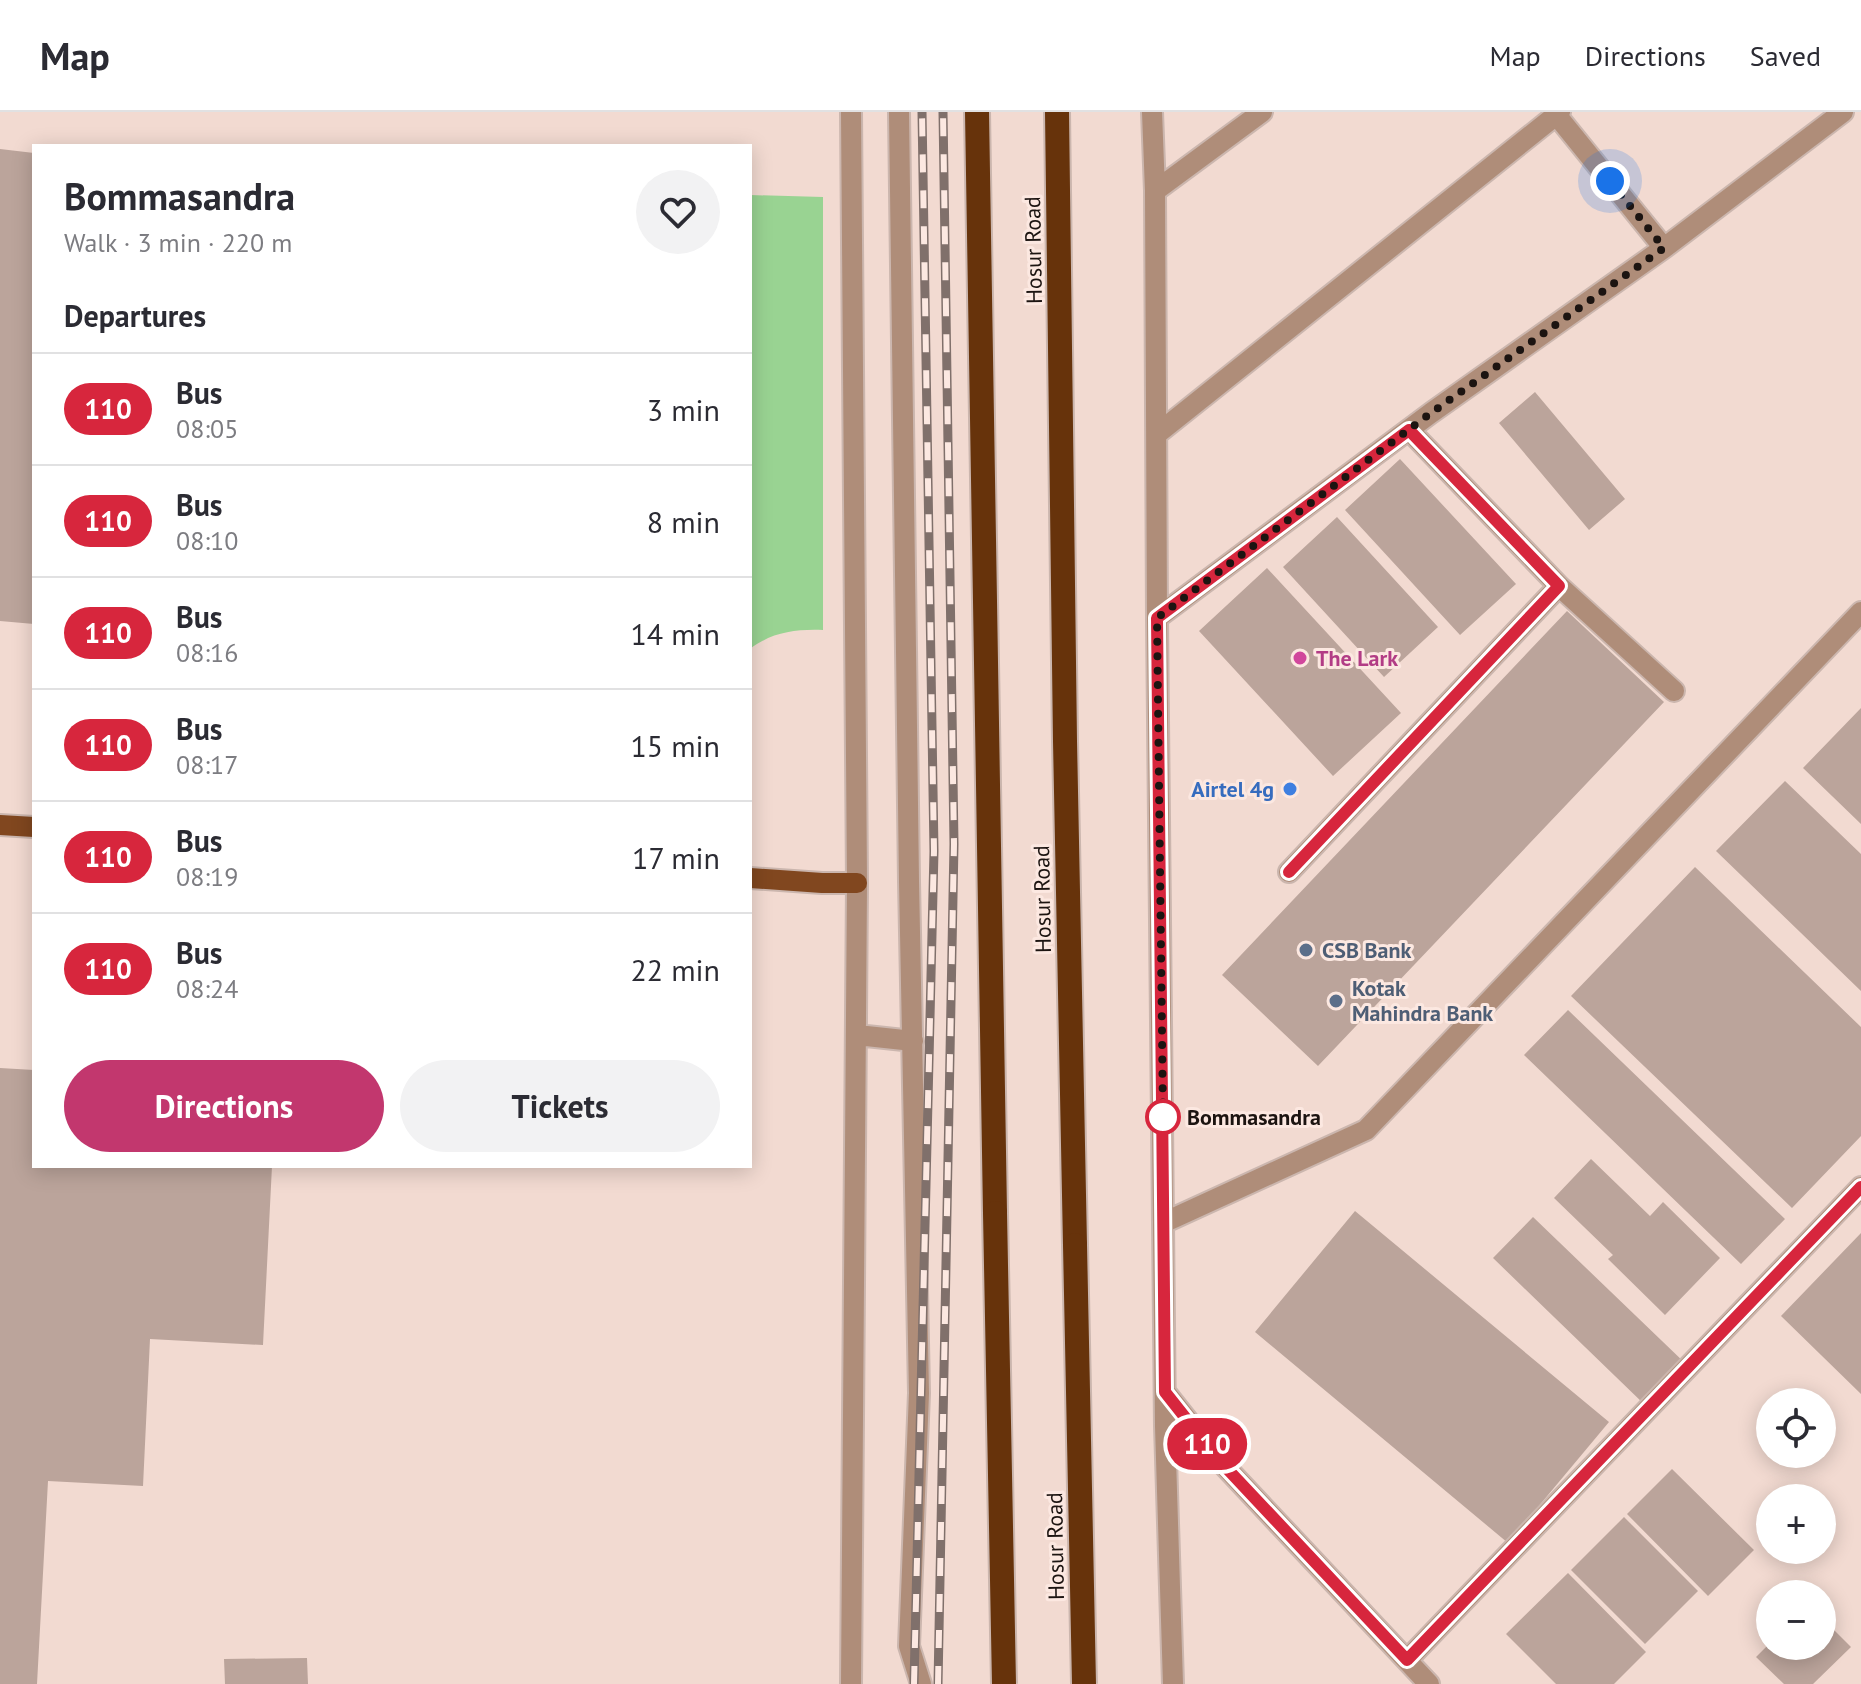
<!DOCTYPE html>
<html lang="en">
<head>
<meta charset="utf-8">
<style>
  body { margin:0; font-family:"PT Sans",sans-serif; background:#f2f2f3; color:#2b2b33; height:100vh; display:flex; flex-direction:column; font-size:30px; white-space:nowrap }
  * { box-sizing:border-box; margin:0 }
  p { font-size:26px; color:#7c7c81 }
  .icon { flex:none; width:44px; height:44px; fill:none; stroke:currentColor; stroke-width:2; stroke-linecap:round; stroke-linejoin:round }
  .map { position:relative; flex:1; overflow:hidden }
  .panel { position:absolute; left:32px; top:32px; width:720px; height:1024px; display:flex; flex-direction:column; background:#fff; border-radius:0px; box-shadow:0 4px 20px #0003 }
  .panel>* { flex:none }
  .badge { padding:0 16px; border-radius:26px; font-size:28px; line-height:52px }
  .tools { position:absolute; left:1756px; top:1276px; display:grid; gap:16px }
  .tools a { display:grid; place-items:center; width:80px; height:80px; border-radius:50%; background:#fff; box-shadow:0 4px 20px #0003; font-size:40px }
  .you { position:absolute; width:40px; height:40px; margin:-20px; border:6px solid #fff; border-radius:50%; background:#1a73e8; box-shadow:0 0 0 12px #1a73e833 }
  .map>.badge { position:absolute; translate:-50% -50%; box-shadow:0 0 0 4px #fff }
  h2 { padding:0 32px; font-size:30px; line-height:72px }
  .round { display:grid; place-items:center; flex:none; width:84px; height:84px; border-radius:42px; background:#f2f2f3 }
  .overview { display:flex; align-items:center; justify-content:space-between; height:136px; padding:0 32px }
  h1 { font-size:38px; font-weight:700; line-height:60px }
  .button { display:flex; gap:16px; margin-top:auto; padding:16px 32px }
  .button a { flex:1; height:92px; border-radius:48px; background:#c2376e; color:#fff; font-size:32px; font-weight:700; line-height:92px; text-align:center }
  .button a+a { background:#f2f2f3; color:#2b2b33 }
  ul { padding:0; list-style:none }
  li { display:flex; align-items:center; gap:24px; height:112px; padding:0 32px; border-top:2px solid #e1e1e2 }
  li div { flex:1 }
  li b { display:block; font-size:30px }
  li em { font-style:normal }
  li .badge { min-width:88px; font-weight:700; text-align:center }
  header { display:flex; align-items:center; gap:48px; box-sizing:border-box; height:112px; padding:0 40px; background:#fff; border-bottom:2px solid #e1e1e2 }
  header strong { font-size:38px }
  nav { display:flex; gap:44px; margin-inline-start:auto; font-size:28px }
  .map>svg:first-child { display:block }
  .grass { fill:#99d392 }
  .building { fill:#bba49b }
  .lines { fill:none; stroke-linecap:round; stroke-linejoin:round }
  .minor-casing { stroke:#cbb6ae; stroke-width:24 }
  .major-casing { stroke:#cbb6ae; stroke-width:24 }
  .highway-casing { stroke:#cbb6ae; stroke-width:28 }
  .minor { stroke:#af8d79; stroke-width:20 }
  .major { stroke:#81471f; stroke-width:20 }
  .highway { stroke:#67330b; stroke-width:24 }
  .rail-casing { stroke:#80706b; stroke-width:9 }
  .rail { stroke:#fce8e1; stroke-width:6; stroke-dasharray:18; stroke-linecap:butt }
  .highway-bridge-casing { stroke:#cbb6ae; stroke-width:28; stroke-linecap:butt }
  .highway-bridge { stroke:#67330b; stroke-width:24 }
  .line-casing { stroke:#fff; stroke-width:18 }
  .line { stroke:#d7263d; stroke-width:12 }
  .walk { stroke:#1c1411; stroke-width:8; stroke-dasharray:0 14.4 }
  .hotel-dot { fill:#d1479c; stroke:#fce8e1; stroke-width:3 }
  .shop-dot { fill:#3f7fe0; stroke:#fce8e1; stroke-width:3 }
  .service-dot { fill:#5c6f8a; stroke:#fce8e1; stroke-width:3 }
  .stop-dot { fill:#fff; stroke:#d7263d; stroke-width:4 }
  .labels { text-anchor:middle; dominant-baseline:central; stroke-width:6; stroke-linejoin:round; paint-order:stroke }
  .street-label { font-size:22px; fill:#1c1411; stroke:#fce8e1 }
  .hotel-label { font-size:22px; font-weight:bold; fill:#b23c85; stroke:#fce8e1; text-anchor:start }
  .shop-label { font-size:22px; font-weight:bold; fill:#366cbe; stroke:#fce8e1; text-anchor:end }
  .service-label { font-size:22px; font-weight:bold; fill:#4e5e75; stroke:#fce8e1; text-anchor:start }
  .stop-label { font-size:22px; font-weight:bold; fill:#1c1411; stroke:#fce8e1; text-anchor:start }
</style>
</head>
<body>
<header>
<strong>Map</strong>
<nav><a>Map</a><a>Directions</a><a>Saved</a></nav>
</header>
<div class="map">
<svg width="1861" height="1572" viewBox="0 0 1861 1572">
  <rect width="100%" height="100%" fill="#f2dad1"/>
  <!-- grass -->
  <path class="grass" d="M 750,83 L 823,85 L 823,518 C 796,517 772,520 750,537 Z"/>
  <!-- building -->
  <path class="building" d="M 0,37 L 34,41 L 34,512 L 0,509 Z
    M 1535,280 L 1625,387 L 1589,418 L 1499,311 Z
    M 1400,347 L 1516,472 L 1460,523 L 1345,398 Z
    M 1337,405 L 1438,515 L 1384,565 L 1283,455 Z
    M 1267,456 L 1401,601 L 1333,664 L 1199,519 Z
    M 1567,499 L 1664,590 L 1318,954 L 1222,863 Z
    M 1861,596 L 1861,712 L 1803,656 Z
    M 1785,669 L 1861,742 L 1861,879 L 1716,739 Z
    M 1695,755 L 1861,915 L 1861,1024 L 1792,1096 L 1571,884 Z
    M 1568,898 L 1785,1107 L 1741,1152 L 1524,943 Z
    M 0,956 L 34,958 L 34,1054 L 272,1054 L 263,1233 L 150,1227 L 143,1374 L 48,1369 L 37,1572 L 0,1572 Z
    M 1591,1047 L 1650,1104 L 1663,1090 L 1720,1146 L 1665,1203 L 1608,1147 L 1613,1143 L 1554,1086 Z
    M 1355,1099 L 1609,1310 L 1508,1431 L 1255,1220 Z
    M 1533,1105 L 1687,1253 L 1646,1294 L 1493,1146 Z
    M 1861,1121 L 1861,1282 L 1781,1204 Z
    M 1672,1357 L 1754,1438 L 1708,1484 L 1627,1402 Z
    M 1624,1405 L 1698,1479 L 1645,1532 L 1571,1458 Z
    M 1568,1461 L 1646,1540 L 1614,1572 L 1556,1572 L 1506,1522 Z
    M 1822,1506 L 1851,1535 L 1813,1572 L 1784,1572 L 1756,1545 L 1770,1531 L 1770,1534 L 1822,1534 Z
    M 307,1546 L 308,1572 L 225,1572 L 224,1547 Z"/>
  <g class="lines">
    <defs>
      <path id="minor" d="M 899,0 L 909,769 L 919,1281 L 909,1534 L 921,1572
        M 1152,0 L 1155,79 L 1157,506 L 1165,1314 L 1173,1572
        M 1554,0 L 1664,136
        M 1155,79 L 1262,0
        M 1409,318 L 1559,474 L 1674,579
        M 1157,322 L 1560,0
        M 1157,506 L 1431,301 L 1664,136 L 1843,0
        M 1289,760 L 1559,474
        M 857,923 L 913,929
        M 1163,1111 L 1366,1018 L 1861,500
        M 1165,1280 L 1218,1347 L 1429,1572
        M 1407,1548 L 1861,1075
        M 851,1572 L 857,771 L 851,0"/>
      <path id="major" d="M 0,713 L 34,715
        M 750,766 L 822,771 L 857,771"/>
      <path id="highway" d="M 977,0 L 995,1101
        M 1057,0 L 1065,629 L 1075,1133"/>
    </defs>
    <!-- minor casing -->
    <use href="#minor" class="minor-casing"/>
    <!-- major casing -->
    <use href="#major" class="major-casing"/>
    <!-- highway casing -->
    <use href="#highway" class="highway-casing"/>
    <!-- minor -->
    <use href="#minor" class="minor"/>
    <!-- major -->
    <use href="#major" class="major"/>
    <!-- highway -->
    <use href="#highway" class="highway"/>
    <defs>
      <path id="rail" d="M 914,1572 L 934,739 L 922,0
        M 938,1572 L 954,732 L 943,0"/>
    </defs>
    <!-- rail casing -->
    <use href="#rail" class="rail-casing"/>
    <!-- rail -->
    <use href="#rail" class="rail"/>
    <defs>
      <path id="highway-bridge" d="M 995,1101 L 1004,1572
        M 1075,1133 L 1084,1572"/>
    </defs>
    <!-- highway-bridge casing -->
    <use href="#highway-bridge" class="highway-bridge-casing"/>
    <!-- highway-bridge -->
    <use href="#highway-bridge" class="highway-bridge"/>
  </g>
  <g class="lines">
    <defs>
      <path id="line" d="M 1289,760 L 1559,474 L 1409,318 L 1157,506 L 1165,1280 L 1218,1347 L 1407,1548 L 1861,1075"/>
    </defs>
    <!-- line casing -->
    <use href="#line" class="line-casing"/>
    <!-- line -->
    <use href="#line" class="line"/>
    <!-- walk -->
    <path class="walk" d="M 1163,1005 L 1157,506 L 1431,301 L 1664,136 L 1610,69"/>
  </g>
  <!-- markers -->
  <circle class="hotel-dot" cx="1300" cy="546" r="8"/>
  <circle class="shop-dot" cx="1290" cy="677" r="8"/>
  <g class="service-dot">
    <circle cx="1306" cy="838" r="8"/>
    <circle cx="1336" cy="889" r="8"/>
  </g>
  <circle class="stop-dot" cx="1163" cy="1005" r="16"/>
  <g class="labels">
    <!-- street labels -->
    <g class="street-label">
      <text transform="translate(1033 138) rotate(-91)">Hosur Road</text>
      <text transform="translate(1042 787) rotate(-91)">Hosur Road</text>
      <text transform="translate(1055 1434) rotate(-91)">Hosur Road</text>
    </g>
    <!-- hotel labels -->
    <g class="hotel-label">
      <text x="1316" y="546">The Lark</text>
    </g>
    <!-- shop labels -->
    <g class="shop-label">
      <text x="1274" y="677">Airtel 4g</text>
    </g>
    <!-- service labels -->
    <g class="service-label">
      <text x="1322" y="838">CSB Bank</text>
      <text x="1352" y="876">Kotak<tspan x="1352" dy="25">Mahindra Bank</tspan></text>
    </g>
    <!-- stop labels -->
    <g class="stop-label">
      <text x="1187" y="1005">Bommasandra</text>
    </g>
  </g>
</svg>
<div class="tools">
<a><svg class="icon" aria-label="locate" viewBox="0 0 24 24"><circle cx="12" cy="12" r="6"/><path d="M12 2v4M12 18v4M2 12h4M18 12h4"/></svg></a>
<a>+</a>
<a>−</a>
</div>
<div class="you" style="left:1610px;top:69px"></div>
<b class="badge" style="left:1207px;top:1332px;background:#d7263d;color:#fff">110</b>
<section class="panel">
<div class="overview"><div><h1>Bommasandra</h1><p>Walk · 3 min · 220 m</p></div><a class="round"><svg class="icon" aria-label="heart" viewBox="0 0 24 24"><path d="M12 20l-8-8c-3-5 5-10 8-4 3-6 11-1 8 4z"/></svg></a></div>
<h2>Departures</h2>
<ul>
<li><span class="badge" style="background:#d7263d;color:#fff">110</span><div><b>Bus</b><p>08:05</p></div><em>3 min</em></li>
<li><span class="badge" style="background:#d7263d;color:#fff">110</span><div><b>Bus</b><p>08:10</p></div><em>8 min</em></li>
<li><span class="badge" style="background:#d7263d;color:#fff">110</span><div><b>Bus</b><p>08:16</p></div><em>14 min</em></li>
<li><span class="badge" style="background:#d7263d;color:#fff">110</span><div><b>Bus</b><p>08:17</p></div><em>15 min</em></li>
<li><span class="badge" style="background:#d7263d;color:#fff">110</span><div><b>Bus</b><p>08:19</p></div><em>17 min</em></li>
<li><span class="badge" style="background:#d7263d;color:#fff">110</span><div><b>Bus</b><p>08:24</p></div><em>22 min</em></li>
</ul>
<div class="button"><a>Directions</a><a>Tickets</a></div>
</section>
</div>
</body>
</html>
